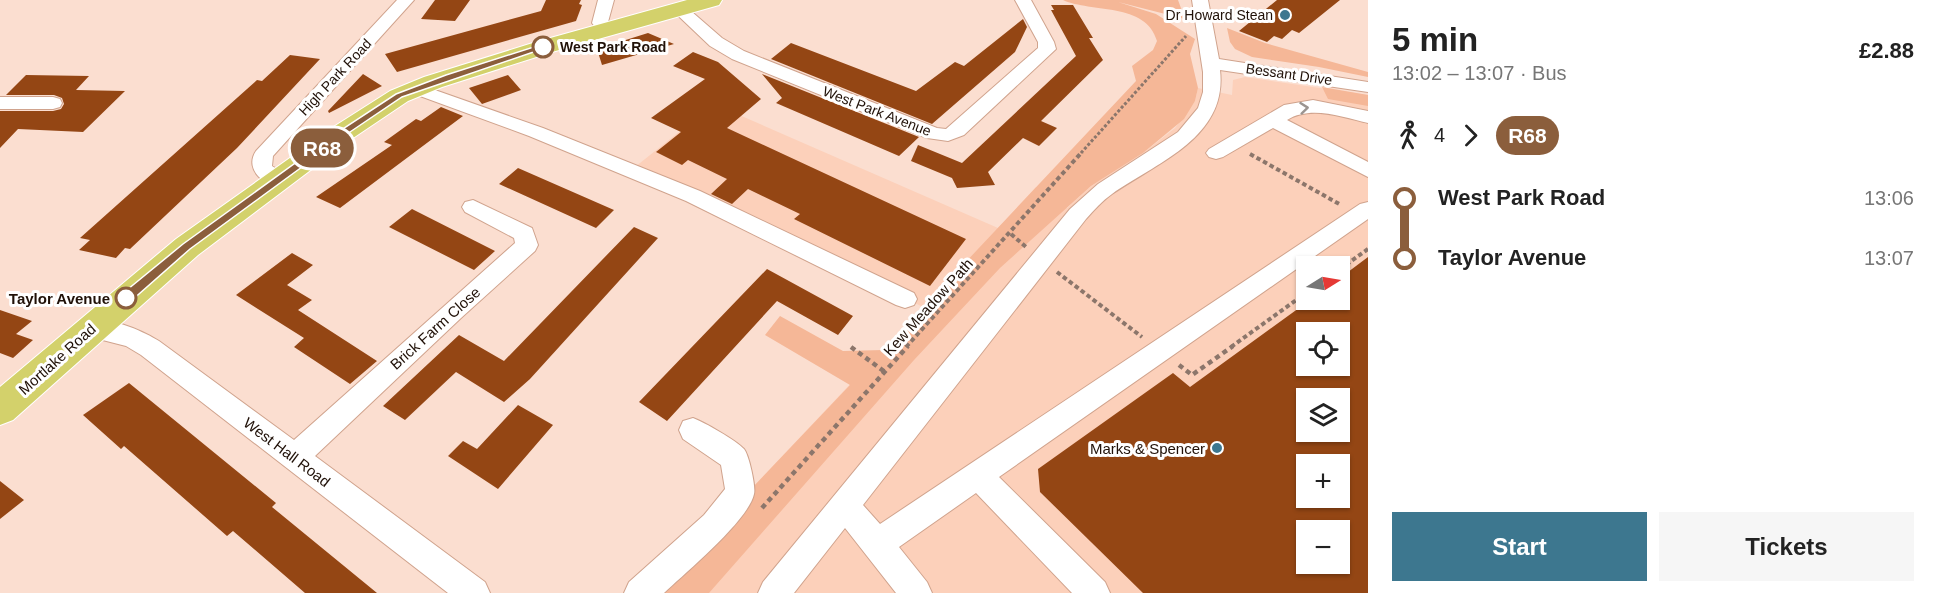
<!DOCTYPE html>
<html lang="en">
<head>
<meta charset="utf-8">
<style>
  body { margin:0; font-family:Arial,sans-serif; background:#f6f6f6; color:#222; height:100vh; display:flex; flex-direction:column; font-size:22px; white-space:nowrap }
  * { box-sizing:border-box; margin:0 }
  p { font-size:20px; color:#767676 }
  .icon { flex:none; width:33px; height:33px; fill:none; stroke:currentColor; stroke-width:2; stroke-linecap:round; stroke-linejoin:round }
  .map { position:relative; flex:1; overflow:hidden }
  .details { display:flex; flex-direction:column; background:#fff; width:570px }
  .details>* { flex:none }
  .badge { padding:0 12px; border-radius:20px; font-size:21px; line-height:39px }
  .needle { width:39px; rotate:79deg }
  .fabs { position:absolute; left:1296px; top:256px; display:grid; gap:12px }
  .fabs a { display:grid; place-items:center; width:54px; height:54px; border-radius:0px; background:#fff; box-shadow:0 2px 4px #0004; font-size:30px }
  .map>.badge { position:absolute; translate:-50% -50%; box-shadow:0 0 0 3px #fff }
  .legs { display:flex; align-items:center; gap:9px; height:66px; padding:0 24px; font-size:20px }
  .legs p { margin-inline-start:auto }
  .overview { display:flex; align-items:center; justify-content:space-between; height:102px; padding:0 24px }
  h1 { font-size:33px; font-weight:800; line-height:45px }
  .primary-button { display:flex; gap:12px; margin-top:auto; padding:12px 24px }
  .primary-button a { flex:1; height:69px; border-radius:0px; background:#3d778f; color:#fff; font-size:24px; font-weight:800; line-height:69px; text-align:center }
  .primary-button a+a { background:#f6f6f6; color:#222 }
  ul { padding:0 24px; list-style:none }
  li { display:flex; align-items:center; gap:21px; height:60px; font-size:22px }
  li i { display:grid; place-items:center; width:9px; height:100%; margin:0 8px; background:currentColor }
  li i::after { content:''; width:15px; height:15px; margin:-8px; border:4px solid; border-radius:50%; background:#fff }
  li p { margin-inline-start:auto }
  li:first-child i { background:linear-gradient(#0000 50%,currentColor 0) }
  li:last-child i { background:linear-gradient(currentColor 50%,#0000 0) }
  main { display:flex; flex:1; min-height:0 }
  .map>svg:first-child { display:block }
  .built { fill:#fcd0ba; fill-rule:evenodd }
  .green { fill:#f5b797 }
  .building { fill:#944614; fill-rule:evenodd }
  .lines { fill:none; stroke-linecap:round; stroke-linejoin:round }
  .minor-casing { stroke:#d0a38d; stroke-width:2 }
  .highway-casing { stroke:#fff; stroke-width:2 }
  .path-far2 { stroke:#8c766b; stroke-width:3; stroke-dasharray:3 2; stroke-linecap:butt }
  .path-far1 { stroke:#8c766b; stroke-width:4; stroke-dasharray:4.5 3; stroke-linecap:butt }
  .path { stroke:#8c766b; stroke-width:4.5; stroke-dasharray:5 4; stroke-linecap:butt }
  .minor { fill:#fff; fill-rule:evenodd }
  .highway { fill:#d3d16b; fill-rule:evenodd }
  .oneway { stroke:#9b9490 }
  .line-1 { fill:#8b5e3c; stroke:#fff; stroke-width:1.5 }
  .poi-dot { fill:#3d778f; stroke:#fff; stroke-width:2 }
  .stop-1-dot { fill:#fff; stroke:#8b5e3c; stroke-width:3 }
  .labels { text-anchor:middle; dominant-baseline:central; stroke-width:6; stroke-linejoin:round; paint-order:stroke }
  .far-poi-label { font-size:14px; fill:#201108; stroke:#fff; text-anchor:end }
  .far-stop-label { font-size:14px; font-weight:bold; fill:#201108; stroke:#fff; text-anchor:start }
  .far-street-label { font-size:14px; fill:#201108; stroke:#fff }
  .stop-label { font-size:15px; font-weight:bold; fill:#201108; stroke:#fff; text-anchor:end }
  .street-label { font-size:15px; fill:#201108; stroke:#fff }
  .poi-label { font-size:15px; fill:#201108; stroke:#fff; text-anchor:end }
</style>
</head>
<body>
<main>
<div class="map">
<svg width="1368" height="593" viewBox="0 0 1368 593">
  <rect width="100%" height="100%" fill="#fbded0"/>
  <!-- built -->
  <path class="built" d="M 1245,77 L 1368,95 L 1368,593 L 660,593 L 735,506 L 923,307 L 635,167 L 714,104 L 998,228 L 1036,187 L 1067,208 L 1091,186 L 1143,153 L 1175,128 L 1195,101 L 1198,88 L 1232,95 L 1233,80 ZM 1306,267 L 1340,267 L 1340,300 L 1306,300 ZM 1306,333 L 1340,333 L 1340,366 L 1306,366 ZM 1306,399 L 1340,399 L 1340,432 L 1306,432 ZM 1306,465 L 1340,465 L 1340,498 L 1306,498 ZM 1306,531 L 1340,531 L 1340,564 L 1306,564 Z"/>
  <!-- green -->
  <path class="green" d="M 1063,0 L 1178,0 L 1185,19 L 1118,2 L 1156,14 L 1195,39 L 1190,54 L 1198,88 L 1195,101 L 1184,119 L 1143,153 L 1091,186 L 1000,268 L 914,360 L 709,593 L 660,593 L 735,506 L 850,385 L 765,335 L 780,316 L 843,351 L 883,350 L 1136,81 L 1132,66 L 1153,50 L 1157,41 C 1146,2 1091,13 1063,0 Z
    M 1227,28 L 1265,43 L 1368,72 L 1368,77 L 1319,67 L 1252,57 L 1235,49 L 1230,42 Z
    M 1322,87 L 1368,95 L 1368,106 L 1328,99 Z"/>
  <!-- building -->
  <path class="building" d="M 435,0 L 470,0 L 455,21 L 421,19 Z
    M 546,0 L 581,0 L 579,4 L 582,5 L 576,21 L 397,72 L 385,54 L 541,11 Z
    M 1277,0 L 1340,0 L 1299,33 L 1292,30 L 1282,39 L 1274,36 L 1267,42 L 1239,31 Z
    M 1051,5 L 1073,5 L 1093,38 L 1089,38 L 1103,60 L 1041,121 L 1057,128 L 1039,146 L 1023,138 L 988,172 L 995,185 L 957,188 L 952,178 L 911,161 L 918,145 L 962,163 L 1076,56 L 1051,10 L 1054,10 Z
    M 1023,19 L 1027,27 L 1015,52 L 932,124 L 771,59 L 791,43 L 916,91 L 955,62 L 964,66 Z
    M 648,33 L 674,44 L 602,65 L 597,49 Z
    M 693,52 L 718,62 L 761,99 L 727,128 L 966,239 L 930,286 L 794,219 L 800,214 L 748,189 L 732,204 L 711,194 L 727,179 L 688,160 L 682,165 L 656,152 L 681,132 L 651,118 L 705,79 L 673,66 Z
    M 290,55 L 320,59 L 237,148 L 130,249 L 125,248 L 116,258 L 79,250 L 90,240 L 80,238 L 257,80 L 262,81 Z
    M 363,74 L 382,86 L 329,113 L 328,111 Z
    M 762,74 L 919,137 L 899,156 L 776,103 L 782,98 Z
    M 26,75 L 89,76 L 76,90 L 125,91 L 83,132 L 18,129 L 0,148 L 0,111 L 53,111 L 61,109 L 64,104 L 62,98 L 54,95 L 6,95 Z
    M 508,75 L 521,90 L 482,104 L 469,88 Z
    M 441,107 L 463,116 L 340,208 L 316,197 L 392,145 L 384,142 L 416,119 L 421,121 Z
    M 518,168 L 614,210 L 596,228 L 499,184 Z
    M 412,209 L 495,251 L 474,270 L 389,227 Z
    M 634,227 L 658,238 L 530,379 L 504,402 L 456,372 L 405,420 L 383,406 L 459,335 L 504,361 Z
    M 292,253 L 313,265 L 287,285 L 312,300 L 298,310 L 377,361 L 350,384 L 294,347 L 304,338 L 236,295 Z
    M 1368,257 L 1368,593 L 1143,593 L 1040,492 L 1038,469 L 1173,373 L 1190,387 L 1310,300 L 1340,300 L 1340,278 ZM 1306,333 L 1340,333 L 1340,366 L 1306,366 ZM 1306,399 L 1340,399 L 1340,432 L 1306,432 ZM 1306,465 L 1340,465 L 1340,498 L 1306,498 ZM 1306,531 L 1340,531 L 1340,564 L 1306,564 Z
    M 767,269 L 853,316 L 838,335 L 777,301 L 667,421 L 639,402 Z
    M 0,310 L 32,321 L 16,334 L 33,340 L 13,358 L 0,353 Z
    M 129,383 L 276,503 L 272,507 L 377,593 L 305,593 L 233,531 L 227,536 L 124,446 L 121,449 L 83,415 Z
    M 518,405 L 553,425 L 498,489 L 448,456 L 463,441 L 477,449 Z
    M 0,481 L 24,500 L 0,519 Z"/>
  <g class="lines">
    <defs>
      <path id="minor" d="M 397,0 L 414,0 L 273,156 L 272,166 L 286,175 L 289,180 L 286,185 C 267,190 243,170 256,151 Z
        M 598,0 L 614,0 L 608,22 L 614,29 L 612,33 L 600,33 L 592,23 Z
        M 1015,0 L 1031,0 L 1054,42 L 1056,49 L 964,135 L 948,141 L 927,138 L 732,59 L 710,46 L 670,8 L 678,3 L 684,5 L 722,38 L 744,51 L 937,128 L 946,129 L 1038,48 L 1038,42 Z
        M 1192,0 L 1208,0 L 1219,59 L 1368,82 L 1368,92 L 1220,70 C 1228,137 1158,162 1112,194 C 1102,201 1094,210 1086,219 L 863,505 L 880,524 L 1360,204 L 1368,202 L 1368,219 L 999,477 L 1105,582 L 1110,593 L 1072,593 L 976,493 L 899,547 L 927,582 L 932,593 L 896,593 L 845,528 L 794,593 L 758,593 L 763,582 L 1070,209 L 1098,184 L 1178,132 L 1198,108 L 1203,92 L 1203,72 Z
        M 415,83 L 543,128 L 700,191 L 914,293 L 917,299 L 914,305 L 905,308 L 896,305 L 686,201 L 529,136 L 409,92 L 406,88 L 409,84 Z
        M 0,97 L 53,97 L 60,99 L 62,103 L 60,107 L 53,109 L 0,109 Z
        M 1313,100 L 1368,111 L 1368,123 C 1342,117 1311,105 1287,120 L 1368,162 L 1368,177 L 1273,128 L 1223,157 L 1216,159 L 1209,157 L 1206,153 L 1209,149 L 1284,105 Z
        M 473,200 L 532,228 L 538,245 L 535,251 L 461,318 L 315,456 L 485,582 L 490,593 L 448,593 L 141,355 L 126,346 L 83,335 L 80,328 L 83,321 C 104,314 141,330 159,341 L 294,440 L 515,243 L 514,238 L 465,212 L 462,207 L 465,202 Z
        M 693,418 C 704,422 737,441 744,449 C 749,455 756,487 754,494 C 749,520 684,574 664,593 L 624,593 L 629,582 L 704,515 L 725,489 L 721,465 L 683,439 L 679,430 L 683,421 Z"/>
      <path id="highway" d="M 687,0 L 722,0 L 719,5 L 552,52 L 442,87 L 408,101 L 353,138 L 198,255 L 13,420 L 0,425 L 0,387 L 176,239 L 335,126 L 390,91 L 424,77 L 536,42 Z"/>
    </defs>
    <!-- minor casing -->
    <use href="#minor" class="minor-casing"/>
    <!-- highway casing -->
    <use href="#highway" class="highway-casing"/>
    <!-- path-far2 -->
    <path class="path-far2" d="M 1081,153 L 1186,36"/>
    <!-- path-far1 -->
    <path class="path-far1" d="M 1250,154 L 1341,205
      M 1011,234 L 1026,247
      M 1340,269 L 1368,249
      M 1057,272 L 1142,337
      M 906,347 L 1082,152
      M 1231,347 L 1306,293"/>
    <!-- path -->
    <path class="path" d="M 851,347 L 885,372
      M 1179,365 L 1192,375 L 1233,346
      M 762,508 L 908,346"/>
    <!-- minor -->
    <use href="#minor" class="minor"/>
    <!-- highway -->
    <use href="#highway" class="highway"/>
  </g>
  <!-- one-way arrows -->
  <defs><path id="oneway-chevron" d="M-2-3.5L2.5 0L-2 3.5" fill="none" stroke-width="1.6" stroke-linecap="round" stroke-linejoin="round" transform="scale(1.5)"/></defs>
  <use class="oneway" href="#oneway-chevron" transform="translate(1304 108) rotate(-6)"/>
  <!-- line-1 -->
  <path class="line-1" d="M 540,45 L 548,47 L 402,97 L 347,134 L 190,249 L 131,301 L 122,301 L 122,294 L 183,244 L 341,130 L 396,94 L 446,75 Z"/>
  <!-- markers -->
  <g class="poi-dot">
    <circle cx="1285" cy="15" r="6"/>
    <circle cx="1217" cy="448" r="6"/>
  </g>
  <g class="stop-1-dot">
    <circle cx="543" cy="47" r="10"/>
    <circle cx="126" cy="298" r="10"/>
  </g>
  <g class="labels">
    <!-- far-poi labels -->
    <g class="far-poi-label">
      <text x="1273" y="15">Dr Howard Stean</text>
    </g>
    <!-- far-stop labels -->
    <g class="far-stop-label">
      <text x="560" y="47">West Park Road</text>
    </g>
    <!-- far-street labels -->
    <g class="far-street-label">
      <text transform="translate(1289 74) rotate(8)">Bessant Drive</text>
      <text transform="translate(335 77) rotate(-47)">High Park Road</text>
      <text transform="translate(877 111) rotate(21)">West Park Avenue</text>
    </g>
    <!-- stop labels -->
    <g class="stop-label">
      <text x="110" y="298">Taylor Avenue</text>
    </g>
    <!-- street labels -->
    <g class="street-label">
      <text transform="translate(928 307) rotate(-48)">Kew Meadow Path</text>
      <text transform="translate(435 328) rotate(-42)">Brick Farm Close</text>
      <text transform="translate(57 359) rotate(-42)">Mortlake Road</text>
      <text transform="translate(287 452) rotate(37)">West Hall Road</text>
    </g>
    <!-- poi labels -->
    <g class="poi-label">
      <text x="1205" y="448">Marks &amp; Spencer</text>
    </g>
  </g>
</svg>
<div class="fabs">
<a><svg class="needle" viewBox="-14 -14 28 28"><path d="M0-13l5 13h-10z" fill="#e53935"/><path d="M0 13l5-13h-10z" fill="#767676"/></svg></a>
<a><svg class="icon" aria-label="locate" viewBox="0 0 24 24"><circle cx="12" cy="12" r="6"/><path d="M12 2v4M12 18v4M2 12h4M18 12h4"/></svg></a>
<a><svg class="icon" aria-label="layers" viewBox="0 0 24 24"><path d="M12 4l9 5-9 5-9-5zM3 14l9 5 9-5"/></svg></a>
<a>+</a>
<a>−</a>
</div>
<b class="badge" style="left:322px;top:148px;background:#8b5e3c;color:#fff">R68</b>
</div>
<section class="details">
<div class="overview"><div><h1>5 min</h1><p>13:02 – 13:07 · Bus</p></div><b>£2.88</b></div>
<div class="legs"><svg class="icon" aria-label="walk" viewBox="0 0 24 24"><circle cx="13" cy="4" r="2"/><path d="M13 8l-2 6 4 7M11 14l-3 7M7 12l3-4h3l4 4"/></svg>4<svg class="icon" aria-label="forward" viewBox="0 0 24 24"><path d="M9 5l7 7-7 7"/></svg><b class="badge" style="background:#8b5e3c;color:#fff">R68</b></div>
<ul>
<li><i style="color:#8b5e3c"></i><b>West Park Road</b><p>13:06</p></li>
<li><i style="color:#8b5e3c"></i><b>Taylor Avenue</b><p>13:07</p></li>
</ul>
<div class="primary-button"><a>Start</a><a>Tickets</a></div>
</section>
</main>
</body>
</html>
